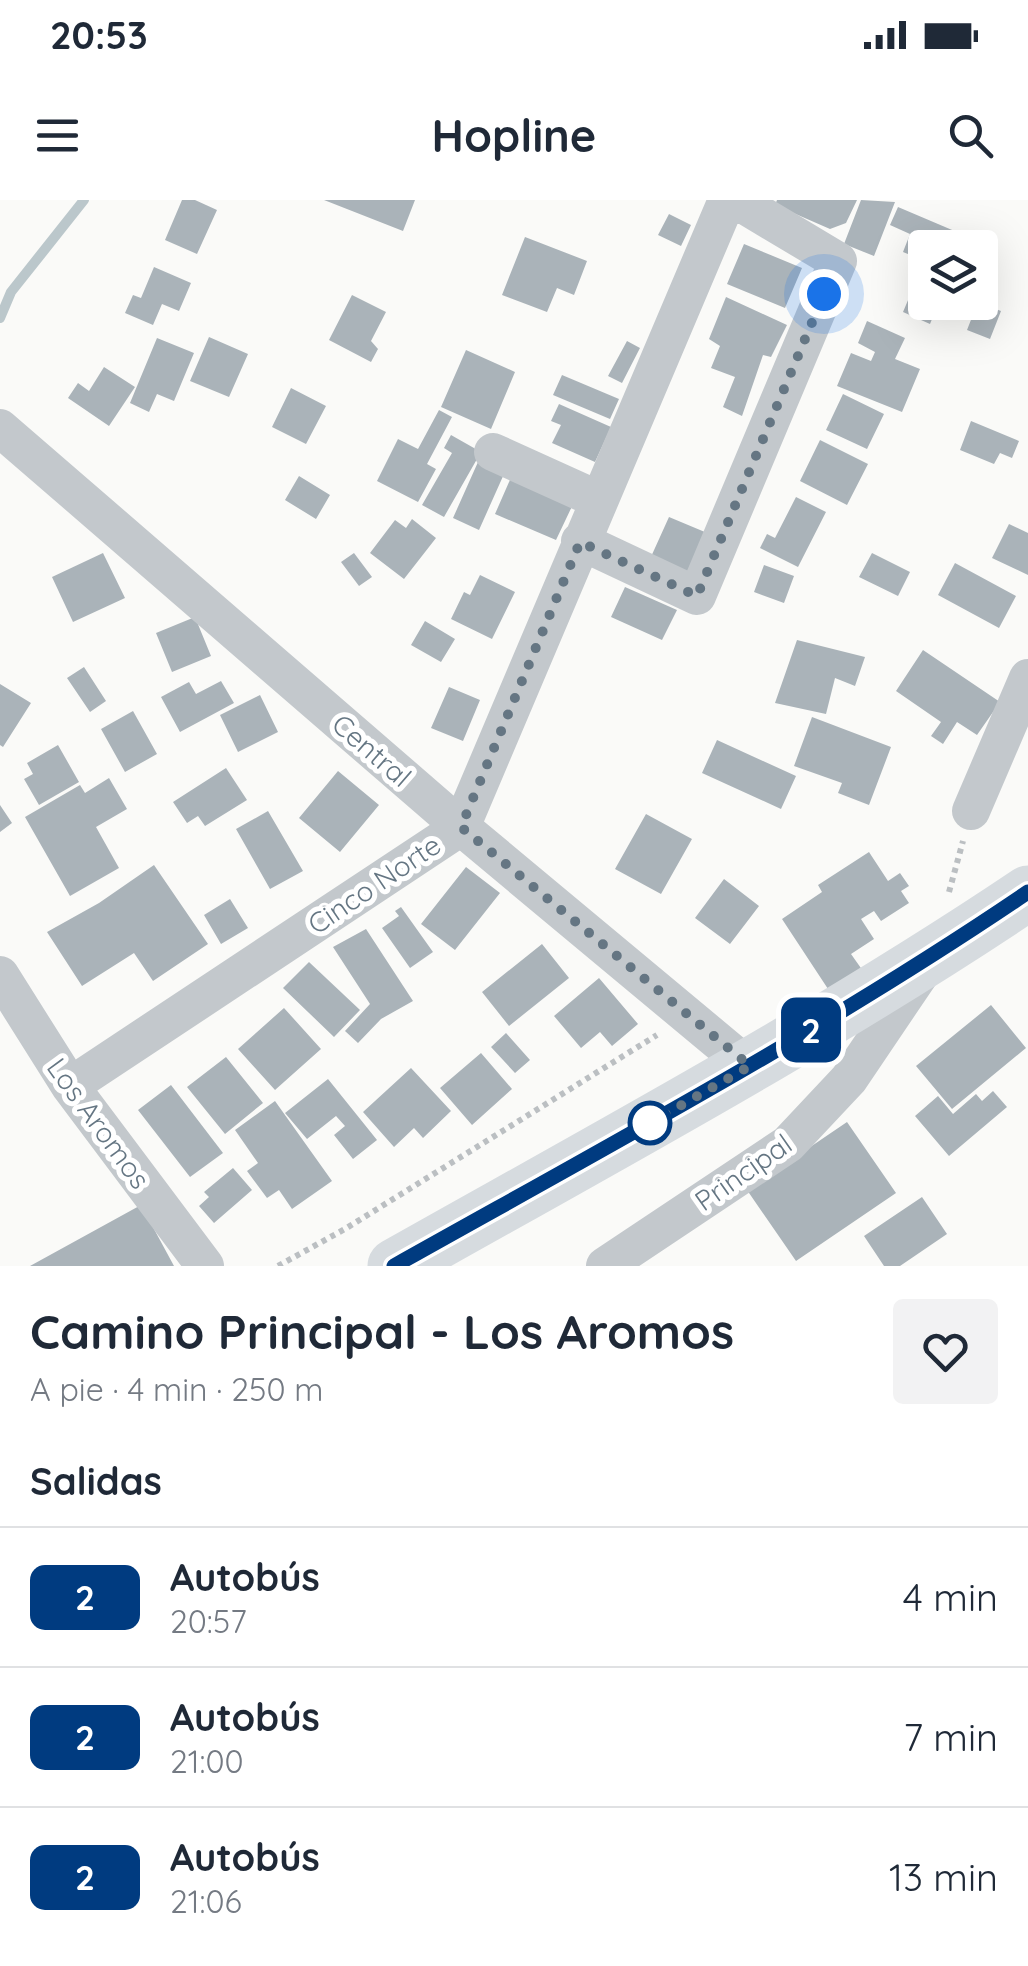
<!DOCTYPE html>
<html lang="es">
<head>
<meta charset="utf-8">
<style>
  body { margin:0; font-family:Quicksand,sans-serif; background:#f2f2f3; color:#1f2937; height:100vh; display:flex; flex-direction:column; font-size:38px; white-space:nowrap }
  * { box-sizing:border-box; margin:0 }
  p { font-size:32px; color:#747a83 }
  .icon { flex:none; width:55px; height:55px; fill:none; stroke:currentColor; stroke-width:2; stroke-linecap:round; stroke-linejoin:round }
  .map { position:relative; height:1066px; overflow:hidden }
  .panel { display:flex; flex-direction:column; background:#fff; flex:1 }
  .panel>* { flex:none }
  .badge { padding:0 20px; border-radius:15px; font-size:35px; line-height:65px }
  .buttons { position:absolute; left:908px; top:30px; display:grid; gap:20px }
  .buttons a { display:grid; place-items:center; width:90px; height:90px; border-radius:10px; background:#fff; box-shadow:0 10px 40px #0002; font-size:50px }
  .you { position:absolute; width:50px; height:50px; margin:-25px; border:8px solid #fff; border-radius:50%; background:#1a73e8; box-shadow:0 0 0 15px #1a73e833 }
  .map>.badge { position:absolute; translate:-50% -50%; box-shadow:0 0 0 5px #fff }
  h2 { padding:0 30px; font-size:38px; line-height:90px }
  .round { display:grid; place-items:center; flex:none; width:105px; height:105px; border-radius:10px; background:#f2f2f3 }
  .overview { display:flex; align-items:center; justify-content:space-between; height:170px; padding:0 30px }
  h1 { font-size:48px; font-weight:800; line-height:75px }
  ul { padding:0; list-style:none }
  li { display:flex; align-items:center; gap:30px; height:140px; padding:0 30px; border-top:2px solid #e0e1e3 }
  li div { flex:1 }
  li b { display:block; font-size:38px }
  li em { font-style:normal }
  li .badge { min-width:110px; font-weight:700; text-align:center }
  .status { display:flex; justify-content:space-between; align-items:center; height:70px; padding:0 50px; background:#fff; direction:ltr }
  .status svg { height:28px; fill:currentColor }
  header { display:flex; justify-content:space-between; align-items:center; height:130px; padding:0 30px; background:#fff; font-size:45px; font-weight:800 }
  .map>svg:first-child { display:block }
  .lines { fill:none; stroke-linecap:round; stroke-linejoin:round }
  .stream { stroke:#bbc7cb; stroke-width:10 }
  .building { fill:#aab3b9 }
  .path { stroke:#bbbfc2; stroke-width:6; stroke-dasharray:5 5; stroke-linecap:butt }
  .street { stroke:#c3c8cc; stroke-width:38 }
  .secondary { stroke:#d6dbdf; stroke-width:55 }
  .line-casing { stroke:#fff; stroke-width:22 }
  .line { stroke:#003b80; stroke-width:15 }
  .walk { stroke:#657683; stroke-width:10; stroke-dasharray:0 18 }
  .stop-dot { fill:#fff; stroke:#003b80; stroke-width:5 }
  .labels { text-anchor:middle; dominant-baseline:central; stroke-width:10; stroke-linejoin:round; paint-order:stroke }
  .street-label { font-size:28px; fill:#657683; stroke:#fff }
</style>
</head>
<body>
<div class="status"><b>20:53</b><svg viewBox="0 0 49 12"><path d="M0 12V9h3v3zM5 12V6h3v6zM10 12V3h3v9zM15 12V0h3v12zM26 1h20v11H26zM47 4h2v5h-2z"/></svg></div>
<header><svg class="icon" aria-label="menu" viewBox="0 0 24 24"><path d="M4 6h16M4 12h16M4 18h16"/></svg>Hopline<svg class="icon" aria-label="search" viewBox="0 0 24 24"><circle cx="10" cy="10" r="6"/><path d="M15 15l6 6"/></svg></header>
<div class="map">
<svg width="1028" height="1066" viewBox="0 0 1028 1066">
  <rect width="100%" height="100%" fill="#fafaf8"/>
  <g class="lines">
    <!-- stream -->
    <path class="stream" d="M 0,118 L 11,92 L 84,0"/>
  </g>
  <!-- building -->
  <path class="building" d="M 182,0 L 195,0 L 217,10 L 197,54 L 165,40 Z
    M 324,0 L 415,0 L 403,31 Z
    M 777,0 L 857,0 L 846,23 L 830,29 L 775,5 Z
    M 861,0 L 895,2 L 874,56 L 844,44 Z
    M 898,7 L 978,41 L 976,48 L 925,48 L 925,61 L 903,52 L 910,34 L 890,25 Z
    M 669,14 L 691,25 L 681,46 L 658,35 Z
    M 525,37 L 587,61 L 574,95 L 557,88 L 547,112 L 502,95 Z
    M 744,44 L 802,68 L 785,108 L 727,84 Z
    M 154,67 L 191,83 L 179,111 L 162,104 L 153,125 L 125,113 L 133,95 L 141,98 Z
    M 914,86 L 925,91 L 925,102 L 939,102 L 930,124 L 903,112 Z
    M 352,95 L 386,112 L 371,141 L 378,149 L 371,162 L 329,140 Z
    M 726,97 L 787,125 L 771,157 L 763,155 L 742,216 L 723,207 L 735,177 L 711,168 L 720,146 L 709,139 Z
    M 978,102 L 1001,111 L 990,139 L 967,130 Z
    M 867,121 L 905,138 L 895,159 L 920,169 L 902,212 L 837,186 L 851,153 L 871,161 L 875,152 L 858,143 Z
    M 209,137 L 248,154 L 229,197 L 190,181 Z
    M 157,138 L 194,153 L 174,201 L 157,194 L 149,212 L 130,203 Z
    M 627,141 L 640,148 L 622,183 L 608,176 Z
    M 466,150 L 515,172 L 491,229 L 441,207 Z
    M 104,167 L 135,187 L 109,226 L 68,198 L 78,183 L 89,191 Z
    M 562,175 L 619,199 L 610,219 L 553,195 Z
    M 291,188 L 326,206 L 306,244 L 272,227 Z
    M 843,194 L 884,214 L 867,249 L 826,230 Z
    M 559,204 L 611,227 L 595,262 L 552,243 L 561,225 L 551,221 Z
    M 439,210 L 452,217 L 427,264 L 436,269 L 418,302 L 377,281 L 398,239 L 418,249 Z
    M 971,221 L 1019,241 L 1012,258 L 1000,253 L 994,264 L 960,250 Z
    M 451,235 L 481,252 L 444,317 L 422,305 L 452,253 L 444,248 Z
    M 820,240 L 868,264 L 847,305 L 800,281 Z
    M 478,262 L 504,274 L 479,330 L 453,318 Z
    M 513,273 L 575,300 L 556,340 L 495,314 Z
    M 299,276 L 330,295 L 316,319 L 285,300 Z
    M 796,297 L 826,312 L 798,367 L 760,348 L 767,334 L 775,338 Z
    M 669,317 L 712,335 L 693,378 L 650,359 Z
    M 412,319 L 436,338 L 404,379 L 370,353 L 395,320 L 406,328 Z
    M 1009,324 L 1028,333 L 1028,375 L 992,358 Z
    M 103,353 L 125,398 L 73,422 L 52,377 Z
    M 354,353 L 372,377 L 359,386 L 341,362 Z
    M 872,353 L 910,372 L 898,396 L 859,377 Z
    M 955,363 L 1016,396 L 999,428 L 938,395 Z
    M 764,365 L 794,376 L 784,403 L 754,392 Z
    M 480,375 L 515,392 L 492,439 L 451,419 L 464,392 L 470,395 Z
    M 625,387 L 677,410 L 662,440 L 611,417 Z
    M 195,417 L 211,456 L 172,472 L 156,433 Z
    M 425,421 L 455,439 L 441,462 L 411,445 Z
    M 797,440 L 865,457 L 855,486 L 835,478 L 826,514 L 775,503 Z
    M 923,450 L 1000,502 L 977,535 L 957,522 L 943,544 L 931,536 L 941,522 L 896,491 Z
    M 84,467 L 106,501 L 90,512 L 67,478 Z
    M 221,481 L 234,503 L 180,532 L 161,497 L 189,482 L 196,494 Z
    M 0,484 L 31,503 L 3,547 L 0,545 Z
    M 449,487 L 480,500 L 463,541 L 431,528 Z
    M 260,495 L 278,532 L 238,552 L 220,515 Z
    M 133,511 L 157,554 L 125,572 L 101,529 Z
    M 812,517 L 891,547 L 869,605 L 838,593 L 842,583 L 794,566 Z
    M 717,540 L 796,576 L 781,609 L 702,573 Z
    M 58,545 L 79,582 L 39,605 L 24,579 L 33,574 L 27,563 Z
    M 226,568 L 247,600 L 205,626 L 198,616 L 187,623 L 173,602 Z
    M 338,571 L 379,605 L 340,652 L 299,618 Z
    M 109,578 L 127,609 L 96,627 L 119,668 L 70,696 L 25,617 L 80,585 L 85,593 Z
    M 0,605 L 12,623 L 0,632 Z
    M 268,611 L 303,671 L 270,689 L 236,629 Z
    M 646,614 L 692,639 L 661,694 L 615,669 Z
    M 869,652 L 888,681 L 900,673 L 909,686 L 901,691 L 909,703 L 881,721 L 874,711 L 861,719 L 874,739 L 851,754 L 863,771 L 830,792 L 782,719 L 822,692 L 818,685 Z
    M 154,665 L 208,744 L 153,781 L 134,753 L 82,786 L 47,732 L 99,703 Z
    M 466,667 L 500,693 L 455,750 L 421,724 Z
    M 724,679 L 759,706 L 730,744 L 695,718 Z
    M 230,699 L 248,728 L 221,744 L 204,715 Z
    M 401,707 L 433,752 L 410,768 L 382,728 L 399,716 L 395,711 Z
    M 366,729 L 413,801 L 381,819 L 358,843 L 345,831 L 370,804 L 333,747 Z
    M 542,744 L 569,778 L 509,826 L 482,792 Z
    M 309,762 L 360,810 L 334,837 L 283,788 Z
    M 599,778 L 638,824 L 612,846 L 600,832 L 581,848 L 554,816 Z
    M 991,805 L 1026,848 L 952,909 L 916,866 Z
    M 284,808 L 321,849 L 275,890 L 238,849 Z
    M 506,833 L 530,860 L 515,873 L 491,847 Z
    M 481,853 L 512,889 L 472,925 L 440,888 Z
    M 226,857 L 263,903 L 225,934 L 187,887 Z
    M 411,868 L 451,911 L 423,938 L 414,928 L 394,947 L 363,912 Z
    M 328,879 L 377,940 L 353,959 L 334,935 L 345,926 L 336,916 L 307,939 L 285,913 Z
    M 171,885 L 223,953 L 190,977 L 138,910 Z
    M 993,891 L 1007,907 L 949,956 L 915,916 L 938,896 L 953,914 L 976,894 L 982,901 Z
    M 275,901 L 332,981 L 292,1009 L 279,990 L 267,998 L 247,971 L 258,963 L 235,930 Z
    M 847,922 L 896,993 L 796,1061 L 747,990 Z
    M 233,968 L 252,990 L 214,1023 L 199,1006 L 209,997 L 204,992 Z
    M 922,997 L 947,1034 L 900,1066 L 884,1066 L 864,1036 Z
    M 141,1005 L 174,1066 L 30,1066 Z"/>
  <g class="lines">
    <!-- path -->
    <path class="path" d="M 949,692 L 963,641
      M 278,1066 L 345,1029 L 657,835"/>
    <!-- street -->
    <path class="street" d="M 0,228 L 461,627 L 749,867
      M 493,252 L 599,300
      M 580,341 L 697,396 L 838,61 L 736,0
      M 971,611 L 1028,478
      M 0,775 L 70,886 L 205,1066
      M 70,886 L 461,627 L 727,0
      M 605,1066 L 788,944 L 849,879 L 924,768"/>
    <!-- secondary -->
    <path class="secondary" d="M 395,1066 C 608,946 824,830 1028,693"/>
  </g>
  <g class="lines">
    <defs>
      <path id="line" d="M 394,1066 C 608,946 825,830 1028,692"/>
    </defs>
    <!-- line casing -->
    <use href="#line" class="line-casing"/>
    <!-- line -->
    <use href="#line" class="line"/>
    <!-- walk -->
    <path class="walk" d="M 650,923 L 750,866 L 461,627 L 580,342 L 697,396 L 824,94"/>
  </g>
  <!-- markers -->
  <circle class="stop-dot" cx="650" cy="923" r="20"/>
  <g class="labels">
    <!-- street labels -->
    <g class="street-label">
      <text transform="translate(372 550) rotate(41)">Central</text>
      <text transform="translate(374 684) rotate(-34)">Cinco Norte</text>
      <text transform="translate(99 923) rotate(54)">Los Aromos</text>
      <text transform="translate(743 972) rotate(-35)">Principal</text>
    </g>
  </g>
</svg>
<div class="buttons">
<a><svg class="icon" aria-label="layers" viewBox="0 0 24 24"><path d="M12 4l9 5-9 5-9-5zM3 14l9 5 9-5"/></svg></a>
</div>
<div class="you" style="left:824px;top:94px"></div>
<b class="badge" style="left:811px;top:830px;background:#003b80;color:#fff">2</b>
</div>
<section class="panel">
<div class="overview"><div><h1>Camino Principal - Los Aromos</h1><p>A pie · 4 min · 250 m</p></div><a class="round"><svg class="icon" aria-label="heart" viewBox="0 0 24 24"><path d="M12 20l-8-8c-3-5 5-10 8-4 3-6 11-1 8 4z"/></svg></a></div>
<h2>Salidas</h2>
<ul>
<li><span class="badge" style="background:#003b80;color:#fff">2</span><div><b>Autobús</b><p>20:57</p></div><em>4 min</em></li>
<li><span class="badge" style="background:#003b80;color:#fff">2</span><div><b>Autobús</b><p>21:00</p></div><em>7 min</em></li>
<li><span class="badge" style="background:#003b80;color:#fff">2</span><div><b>Autobús</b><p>21:06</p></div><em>13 min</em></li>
</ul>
</section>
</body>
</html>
